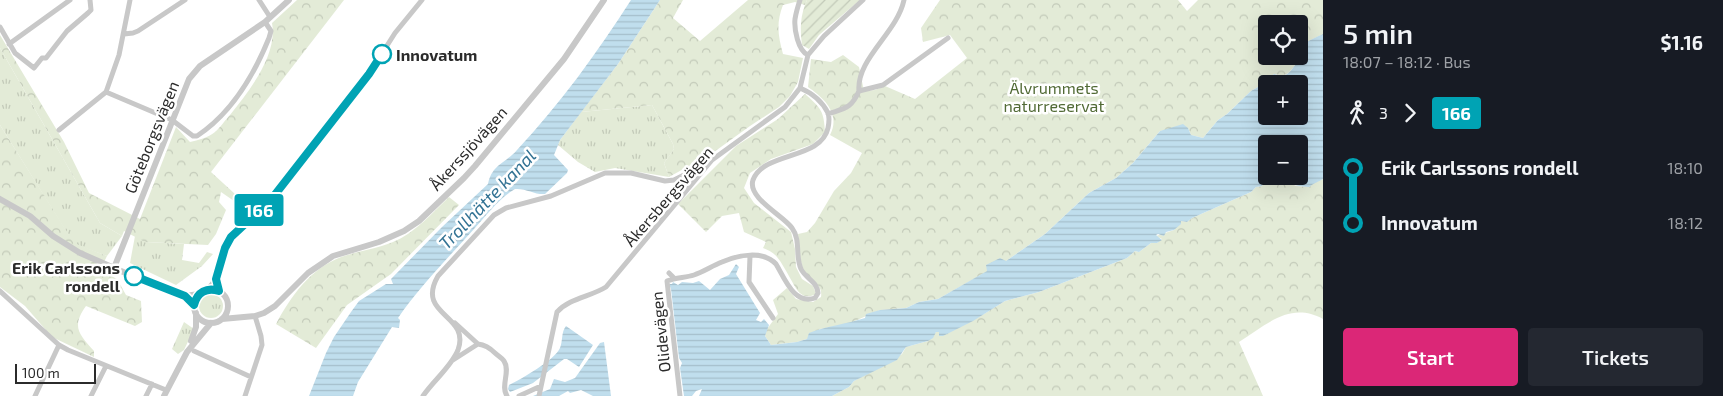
<!DOCTYPE html>
<html lang="en">
<head>
<meta charset="utf-8">
<style>
  body { margin:0; font-family:"Exo 2",sans-serif; background:#242831; color:#f1f3f6; height:100vh; display:flex; flex-direction:column; font-size:19px; white-space:nowrap }
  * { box-sizing:border-box; margin:0 }
  p { font-size:16px; color:#9ea1a6 }
  .icon { flex:none; width:28px; height:28px; fill:none; stroke:currentColor; stroke-width:2; stroke-linecap:round; stroke-linejoin:round }
  .map { position:relative; flex:1; overflow:hidden }
  .side { display:flex; flex-direction:column; background:#171b24; width:400px }
  .side>* { flex:none }
  .badge { padding:0 10px; border-radius:4px; font-size:18px; line-height:32px }
  .fabs { position:absolute; left:1258px; top:15px; display:grid; gap:10px }
  .fabs a { display:grid; place-items:center; width:50px; height:50px; border-radius:5px; background:#171b24; box-shadow:0 5px 20px #0002; font-size:25px }
  .scale { position:absolute; left:15px; bottom:12px; width:81px; box-sizing:border-box; padding-left:5px; border:2px solid #2b2b2b; border-top:0; font-size:14px; line-height:18px; white-space:nowrap; color:#2b2b2b; -webkit-text-stroke:4px #fff; paint-order:stroke }
  .map>.badge { position:absolute; translate:-50% -50%; box-shadow:0 0 0 2px #fff }
  .legs { display:flex; align-items:center; gap:8px; height:55px; padding:0 20px; font-size:16px }
  .legs p { margin-inline-start:auto }
  .overview { display:flex; align-items:center; justify-content:space-between; height:85px; padding:0 20px }
  h1 { font-size:28px; font-weight:600; line-height:38px }
  .cta { display:flex; gap:10px; margin-top:auto; padding:10px 20px }
  .cta a { flex:1; height:58px; border-radius:5px; background:#db2777; color:#fff; font-size:20px; font-weight:600; line-height:58px; text-align:center }
  .cta a+a { background:#242831; color:#f1f3f6 }
  ul { padding:0 20px; list-style:none }
  li { display:flex; align-items:center; gap:18px; height:55px; font-size:19px }
  li i { display:grid; place-items:center; width:8px; height:100%; margin:0 6px; background:currentColor }
  li i::after { content:''; width:12px; height:12px; margin:-6px; border:4px solid; border-radius:50%; background:#171b24 }
  li p { margin-inline-start:auto }
  li:first-child i { background:linear-gradient(#0000 50%,currentColor 0) }
  li:last-child i { background:linear-gradient(currentColor 50%,#0000 0) }
  main { display:flex; flex:1; min-height:0 }
  .map>svg:first-child { display:block }
  .grass { fill:url(#grass-tufts) }
  .forest { fill:url(#forest-crowns) }
  .garden { fill:url(#garden-furrows) }
  .water { fill:url(#water-rules); fill-rule:evenodd }
  .lines { fill:none; stroke-linecap:round; stroke-linejoin:round }
  .minor { stroke:#c8c8c8; stroke-width:5 }
  .tertiary { stroke:#c8c8c8; stroke-width:6 }
  .line-1-casing { stroke:#fff; stroke-width:11 }
  .line-1 { stroke:#00a3b4; stroke-width:8 }
  .stop-1-dot { fill:#fff; stroke:#00a3b4; stroke-width:2.5 }
  .labels { text-anchor:middle; dominant-baseline:central; stroke-width:5; stroke-linejoin:round; paint-order:stroke }
  .stop-label { font-size:16px; font-weight:bold; fill:#2b2b2b; stroke:#fff; text-anchor:start }
  .park-label { font-size:16px; fill:#516a35; stroke:#fff }
  .street-label { font-size:16px; fill:#2b2b2b; stroke:#fff }
  .water-label { font-size:18px; font-style:italic; fill:#337394; stroke:#fff }
</style>
</head>
<body>
<main>
<div class="map">
<svg width="1323" height="396" viewBox="0 0 1323 396">
  <defs>
    <pattern id="grass-tufts" width="24" height="20" patternUnits="userSpaceOnUse" patternTransform="scale(1.25)"><rect width="24" height="20" fill="#e3ebd7"/><path d="M3 7l-1-3M5 7V3M7 7l1-3M15 17l-1-3M17 17v-4M19 17l1-3" fill="none" stroke="#c3cab9"/></pattern>
    <pattern id="forest-crowns" width="20" height="18" patternUnits="userSpaceOnUse" patternTransform="scale(1.25)"><rect width="20" height="18" fill="#e3ebd7"/><path d="M2 6a3 3 0 1 1 6 0M12 15a3 3 0 1 1 6 0" fill="none" stroke="#c3cab9"/></pattern>
    <pattern id="garden-furrows" width="10" height="10" patternUnits="userSpaceOnUse" patternTransform="scale(1.25)"><rect width="10" height="10" fill="#e3ebd7"/><path d="M-1 1l2-2M0 10L10 0M9 11l2-2" fill="none" stroke="#c3cab9"/></pattern>
    <pattern id="water-rules" width="6" height="5" patternUnits="userSpaceOnUse" patternTransform="scale(1.25)"><rect width="6" height="5" fill="#c0deed"/><path d="M0 2.5h6" fill="none" stroke="#a5bfcb"/></pattern>
  </defs>
  <rect width="100%" height="100%" fill="#fff"/>
  <!-- grass -->
  <path class="grass" d="M 0,48 L 100,223 L 122,236 L 107,256 L 74,244 L 0,125 Z
    M 652,105 L 673,144 L 674,149 L 664,163 L 669,177 L 615,168 L 595,172 L 578,162 L 558,145 L 560,140 L 581,112 Z
    M 135,236 L 146,242 L 184,244 L 182,260 L 199,263 L 207,252 L 213,254 L 202,266 L 176,285 L 130,263 Z
    M199 306a12 12 0 1 1 24 0a12 12 0 1 1-24 0Z
    M 184,322 L 194,329 L 184,350 L 178,354 L 172,349 Z"/>
  <!-- forest -->
  <path class="forest" d="M 297,0 L 344,0 L 211,172 L 235,194 L 234,201 L 221,192 L 219,202 L 226,210 L 216,234 L 208,245 L 145,242 L 124,231 L 122,236 L 100,223 L 0,48 L 0,35 L 64,142 L 89,193 L 140,219 L 176,127 L 190,142 C 198,140 208,138 215,132 C 220,128 225,120 230,115 C 249,91 278,55 272,23 Z
    M 660,0 L 683,0 L 673,18 L 700,41 L 748,0 L 807,0 L 805,5 L 795,2 L 783,5 C 776,23 778,36 783,54 L 803,58 L 798,82 L 790,96 L 779,107 L 750,126 L 714,152 L 669,177 L 664,163 L 674,149 L 673,144 L 652,105 L 581,112 L 618,64 Z
    M 940,0 L 1178,0 L 1187,11 L 1198,0 L 1323,0 L 1323,34 L 1305,43 L 1299,50 L 1299,24 L 1266,24 L 1266,56 L 1296,56 L 1296,64 C 1288,74 1287,77 1274,74 L 1263,84 L 1251,91 L 1227,114 L 1218,120 L 1203,138 L 1191,135 L 1188,128 L 1160,131 L 1133,163 L 1116,178 L 1089,193 L 1045,234 L 1006,261 L 987,269 L 988,271 L 938,299 L 919,302 L 906,308 L 880,310 L 848,324 L 820,329 L 807,339 L 797,342 L 771,345 L 765,336 L 767,329 L 778,314 L 773,300 L 787,288 L 796,299 L 813,302 L 821,297 C 823,283 811,283 805,273 C 799,262 799,246 798,234 L 807,232 L 815,223 L 834,191 L 851,173 L 862,153 L 830,135 C 841,114 824,98 808,87 L 811,59 L 831,62 L 843,55 L 859,67 L 864,91 L 875,90 L 885,86 L 915,99 L 967,58 L 950,35 L 923,42 L 921,28 Z
    M 805,94 C 821,108 824,111 825,132 L 813,144 L 771,159 L 750,173 L 744,188 L 754,203 L 791,232 L 795,249 L 796,267 L 802,279 L 813,286 L 816,294 C 801,302 796,288 790,278 C 786,271 782,263 777,257 C 774,253 768,250 763,248 L 766,242 L 744,232 L 739,213 L 722,216 L 706,232 L 678,204 L 736,146 L 778,119 Z
    M 0,125 L 74,243 L 107,256 L 100,270 L 117,279 L 126,295 L 141,301 L 142,322 L 135,326 L 86,306 C 71,327 79,334 94,351 L 94,357 L 52,337 L 25,306 L 0,287 Z
    M 1286,176 L 1290,183 L 1296,186 L 1309,187 L 1315,181 L 1323,179 L 1323,319 C 1290,301 1266,325 1239,342 L 1263,396 L 832,396 L 849,387 L 854,381 L 902,354 L 906,347 L 928,341 L 936,332 L 979,317 L 1005,301 L 1039,292 L 1127,258 L 1135,251 L 1139,252 L 1151,243 L 1157,243 L 1162,239 L 1156,236 L 1174,230 L 1181,221 L 1187,222 L 1192,218 L 1251,192 L 1256,187 L 1262,186 L 1264,182 Z
    M 449,197 L 459,205 L 391,274 L 347,305 L 316,348 L 276,324 C 291,296 310,269 341,257 C 358,251 376,249 393,242 C 415,233 432,213 449,197 Z"/>
  <!-- garden -->
  <path class="garden" d="M 807,0 L 860,0 L 819,35 L 809,49 L 802,45 C 800,28 800,16 807,0 Z"/>
  <!-- water -->
  <path class="water" d="M 631,0 L 660,0 L 618,64 L 560,140 L 554,155 L 568,170 L 567,173 L 545,194 C 535,195 526,188 515,189 C 499,198 486,216 474,229 C 448,258 420,286 398,318 L 400,320 L 399,328 L 392,327 L 358,382 L 353,396 L 309,396 L 326,353 L 334,337 L 351,312 L 359,301 L 367,296 L 386,284 L 393,284 L 391,279 L 442,227 L 488,184 C 492,164 506,163 517,150 C 560,104 597,53 631,0 Z
    M 1323,34 L 1323,179 C 1318,182 1314,183 1309,187 C 1298,186 1292,186 1286,176 L 1299,176 L 1299,144 L 1266,144 L 1266,176 L 1286,176 L 1264,182 L 1262,186 L 1256,187 L 1251,192 L 1192,218 L 1187,222 L 1181,221 L 1181,224 L 1174,230 L 1166,232 L 1164,236 L 1158,234 L 1156,235 L 1162,240 L 1157,243 L 1151,243 L 1139,252 L 1135,251 L 1127,258 L 1039,292 L 1005,301 L 973,321 L 943,336 L 939,336 L 939,332 L 936,332 L 933,338 L 928,341 L 906,347 L 897,360 L 854,381 L 849,387 L 832,396 L 699,396 L 702,389 L 696,391 L 692,396 L 684,396 L 680,368 L 682,363 L 679,358 L 671,289 L 669,284 L 672,284 L 673,282 L 678,285 L 682,282 L 693,283 L 699,281 L 710,290 L 720,279 L 729,275 L 736,264 L 739,267 L 736,274 L 760,313 L 756,320 L 761,322 L 764,319 L 769,325 L 765,336 L 771,345 L 797,342 L 807,339 L 809,333 C 827,326 846,324 865,318 L 866,314 L 880,310 L 906,308 L 919,302 L 938,299 L 987,271 L 986,265 L 1000,258 L 1006,261 L 1045,234 L 1089,193 L 1116,178 L 1133,163 L 1160,131 L 1183,124 L 1188,128 L 1191,135 L 1203,138 L 1218,120 L 1227,114 L 1251,91 L 1263,84 L 1274,74 C 1287,78 1288,74 1296,64 L 1296,56 L 1299,56 C 1299,43 1313,39 1323,34 ZM 1266,84 L 1299,84 L 1299,116 L 1266,116 Z
    M 566,326 L 593,345 L 579,367 L 567,359 L 564,359 L 533,383 L 510,392 L 508,389 L 509,385 C 521,379 555,360 560,348 C 563,341 561,332 566,326 Z
    M 604,342 L 611,396 L 593,396 L 581,390 L 570,393 L 568,391 L 559,396 L 533,396 L 550,389 L 554,379 L 565,382 L 575,378 L 600,343 Z"/>
  <g class="lines">
    <!-- minor -->
    <path class="minor" d="M 259,0 L 270,17
      M 800,0 C 798,6 796,13 795,19 C 794,29 798,51 808,55
      M 0,27 L 15,53 L 34,68 L 42,58 L 46,58 L 67,31 L 88,13 L 91,10 L 90,0
      M 124,34 L 133,33 L 138,31 L 185,0
      M 9,44 L 70,0
      M 859,91 C 856,59 897,33 904,0
      M 106,92 L 172,120 L 193,136 L 197,136 C 232,113 254,75 269,38 L 271,31 L 265,22
      M 828,114 C 845,108 851,109 859,91 L 883,85 L 948,38
      M 59,130 L 106,92 L 119,55 L 130,0
      M 750,256 L 749,282 L 773,318
      M 669,273 L 674,278
      M 216,280 L 219,291
      M 207,290 L 216,279 L 225,248 L 231,237 L 270,201 L 369,74 L 395,33 L 422,0
      M 0,291 L 59,345 L 68,350 L 166,390
      M 478,344 C 486,345 490,348 495,353 C 498,356 502,358 504,361 C 511,371 500,386 507,396
      M 194,351 L 251,377
      M 453,360 L 478,344 L 455,323
      M 35,396 L 59,345
      M 91,396 L 106,366
      M 146,396 L 152,384
      M 245,396 L 262,345 L 261,336 L 255,316
      M 423,396 C 433,381 451,367 458,350 C 471,314 415,316 438,276 L 494,215 L 506,208 L 551,196 L 605,173 L 631,173 L 665,181 L 674,180 L 684,175 L 707,162
      M 519,396 L 541,386
      M 539,396 L 557,312 C 570,298 590,297 606,287 L 712,160 L 785,107 L 800,88 L 808,55 L 824,36 L 863,0
      M 680,396 L 667,281 C 676,277 685,278 694,275 C 703,272 712,266 722,262 C 738,255 763,250 776,264 C 785,279 794,305 815,298 L 818,293 C 817,281 806,279 801,269 C 795,256 801,240 792,228 C 784,216 747,198 753,180 C 764,151 821,160 828,128 C 829,123 830,118 828,113 C 822,101 812,93 800,88"/>
    <!-- tertiary -->
    <path class="tertiary" d="M 0,199 L 30,216 L 53,236 L 80,253 L 128,274 L 185,296 L 199,294
      M 114,268 L 189,79 L 200,66 L 265,22 L 289,0
      M194 306a17 17 0 1 1 34 0a17 17 0 1 1-34 0Z
      M 222,319 L 255,316 L 264,313 L 275,306 L 308,273 L 333,256 L 379,242 L 404,231 L 419,221 L 464,178 L 475,166 L 564,59 L 604,0
      M 191,341 L 196,327 L 196,313
      M 164,396 L 187,352 L 211,323"/>
  </g>
  <g class="lines">
    <defs>
      <path id="line-1" d="M 134,276 L 185,296 L 194,305 C 197,292 207,287 219,291 L 216,279 L 225,248 L 231,237 L 270,201 L 369,74 L 382,54"/>
    </defs>
    <!-- line-1 casing -->
    <use href="#line-1" class="line-1-casing"/>
    <!-- line-1 -->
    <use href="#line-1" class="line-1"/>
  </g>
  <!-- markers -->
  <g class="stop-1-dot">
    <circle cx="382" cy="54" r="9"/>
    <circle cx="134" cy="276" r="9"/>
  </g>
  <g class="labels">
    <!-- stop labels -->
    <g class="stop-label">
      <text x="396" y="54">Innovatum</text>
      <text x="120" y="267" text-anchor="end">Erik Carlssons<tspan x="120" dy="18">rondell</tspan></text>
    </g>
    <!-- park labels -->
    <g class="park-label">
      <text x="1054" y="87">Älvrummets<tspan x="1054" dy="18">naturreservat</tspan></text>
    </g>
    <!-- street labels -->
    <g class="street-label">
      <text transform="translate(151 137) rotate(-68)">Göteborgsvägen</text>
      <text transform="translate(468 148) rotate(-48)">Åkerssjövägen</text>
      <text transform="translate(668 196) rotate(-49)">Åkersbergsvägen</text>
      <text transform="translate(660 332) rotate(-96)">Olidevägen</text>
    </g>
    <!-- water labels -->
    <g class="water-label">
      <text transform="translate(487 199) rotate(-46)">Trollhätte kanal</text>
    </g>
  </g>
</svg>
<div class="fabs">
<a><svg class="icon" aria-label="locate" viewBox="0 0 24 24"><circle cx="12" cy="12" r="6"/><path d="M12 2v4M12 18v4M2 12h4M18 12h4"/></svg></a>
<a>+</a>
<a>−</a>
</div>
<div class="scale">100 m</div>
<b class="badge" style="left:259px;top:210px;background:#00a3b4;color:#fff">166</b>
</div>
<section class="side">
<div class="overview"><div><h1>5 min</h1><p>18:07 – 18:12 · Bus</p></div><b>$1.16</b></div>
<div class="legs"><svg class="icon" aria-label="walk" viewBox="0 0 24 24"><circle cx="13" cy="4" r="2"/><path d="M13 8l-2 6 4 7M11 14l-3 7M7 12l3-4h3l4 4"/></svg>3<svg class="icon" aria-label="forward" viewBox="0 0 24 24"><path d="M9 5l7 7-7 7"/></svg><b class="badge" style="background:#00a3b4;color:#fff">166</b></div>
<ul>
<li><i style="color:#00a3b4"></i><b>Erik Carlssons rondell</b><p>18:10</p></li>
<li><i style="color:#00a3b4"></i><b>Innovatum</b><p>18:12</p></li>
</ul>
<div class="cta"><a>Start</a><a>Tickets</a></div>
</section>
</main>
</body>
</html>
